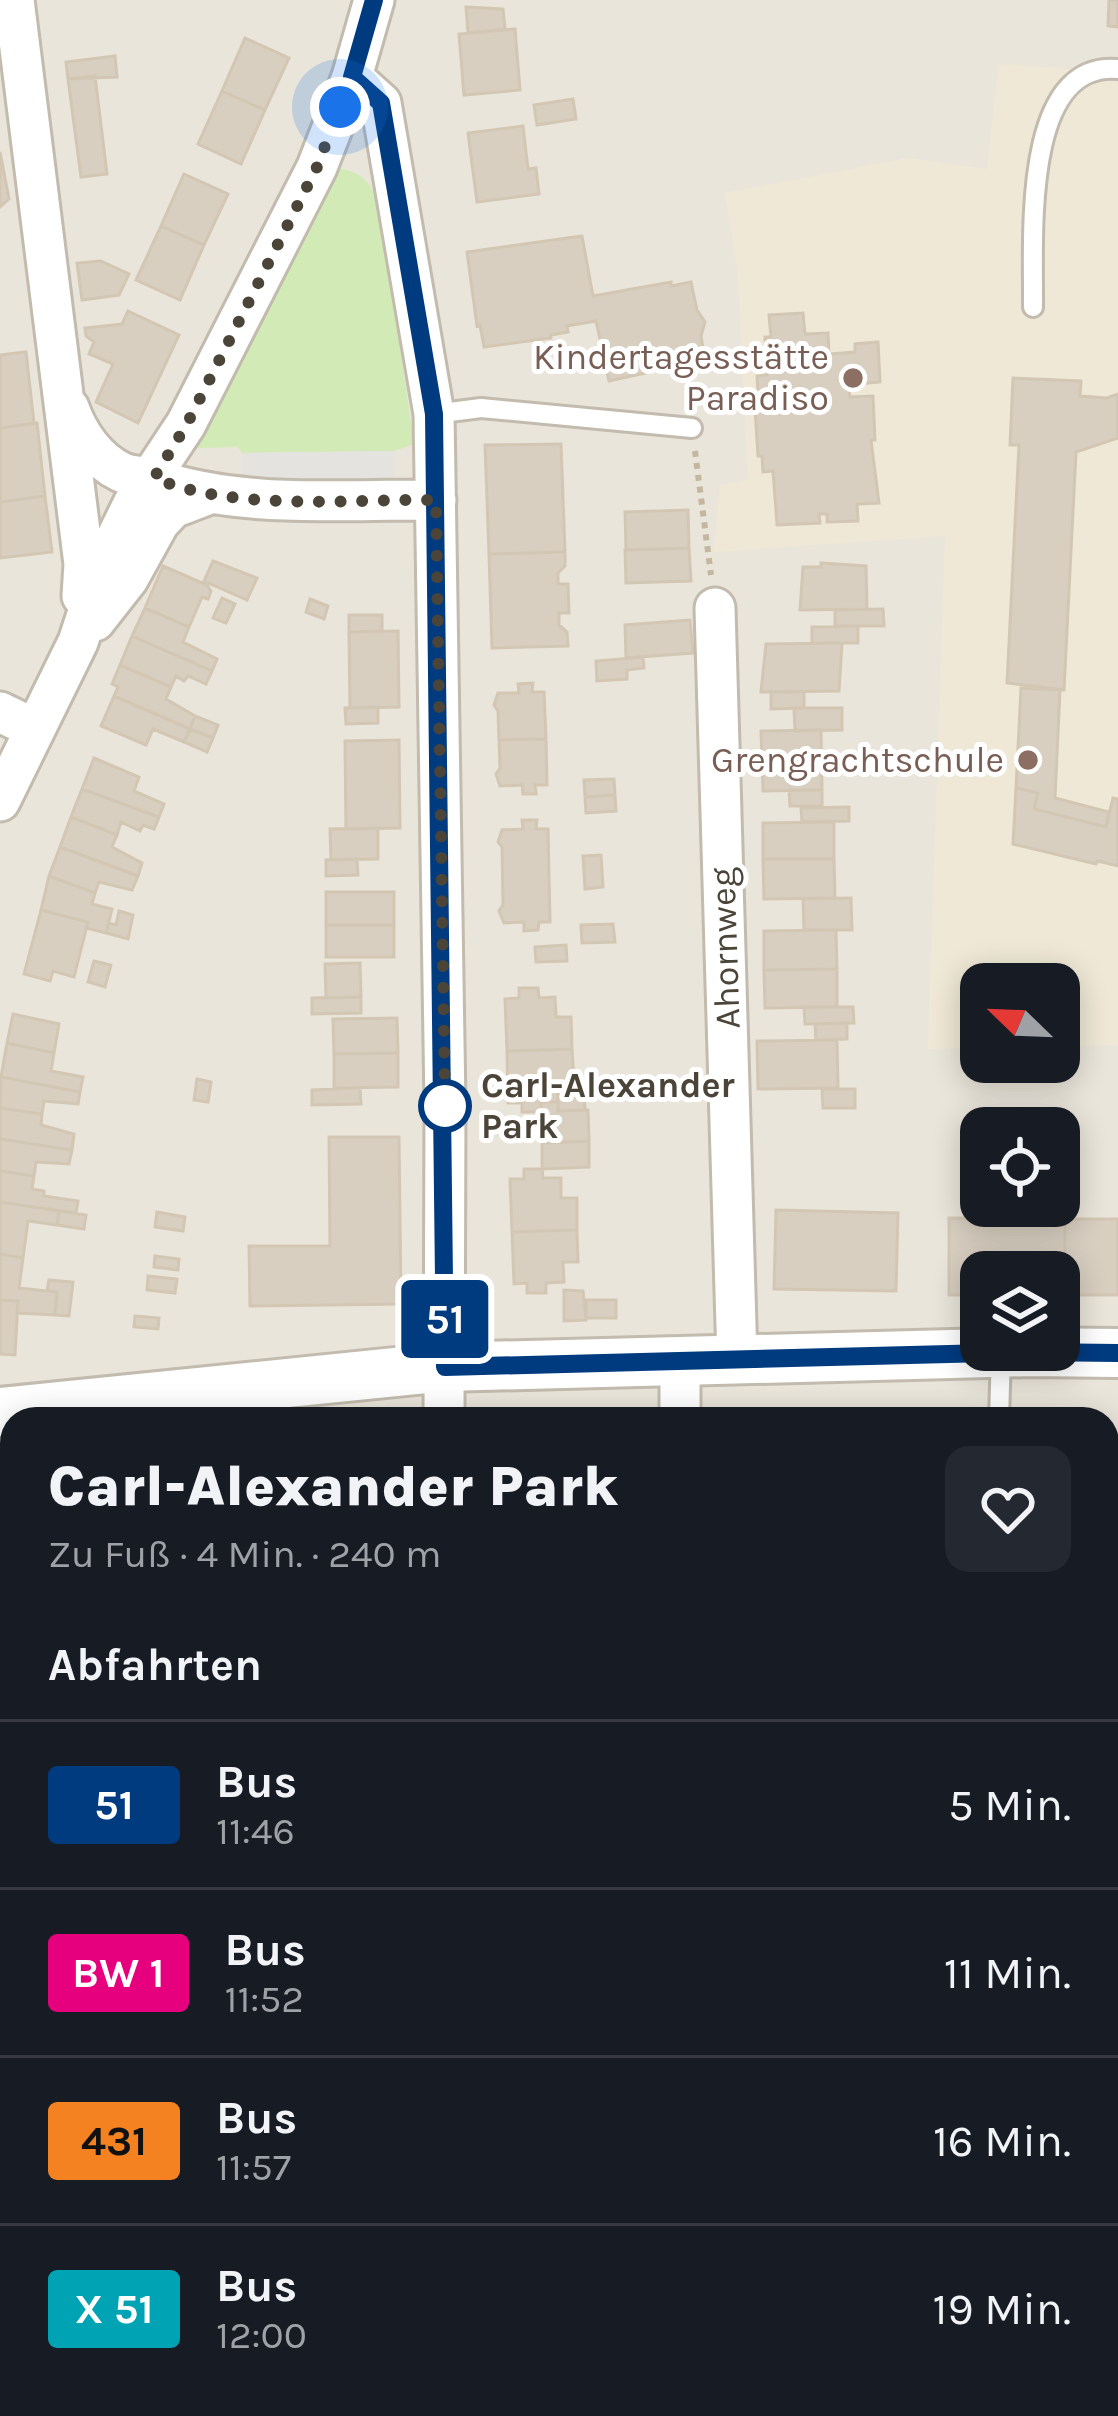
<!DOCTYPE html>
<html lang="de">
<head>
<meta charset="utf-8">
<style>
  body { margin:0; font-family:Karla,sans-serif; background:#242831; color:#f1f3f6; height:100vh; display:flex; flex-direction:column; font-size:45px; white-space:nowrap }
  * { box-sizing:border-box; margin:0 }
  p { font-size:39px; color:#9ea1a6 }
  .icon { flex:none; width:66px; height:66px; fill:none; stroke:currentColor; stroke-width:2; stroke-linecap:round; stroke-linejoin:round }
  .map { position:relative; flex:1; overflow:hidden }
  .sheet { position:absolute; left:0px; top:1407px; width:1119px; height:1011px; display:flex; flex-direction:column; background:#171b24; border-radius:36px 36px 0 0; box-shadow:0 6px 30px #0003 }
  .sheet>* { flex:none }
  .badge { padding:0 24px; border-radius:9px; font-size:42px; line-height:78px }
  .needle { width:78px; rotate:293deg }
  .buttons { position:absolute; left:960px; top:963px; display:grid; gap:24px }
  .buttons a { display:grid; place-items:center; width:120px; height:120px; border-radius:24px; background:#171b24; box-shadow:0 6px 30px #0003; font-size:60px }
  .you { position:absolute; width:60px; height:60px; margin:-30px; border:9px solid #fff; border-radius:50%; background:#1a73e8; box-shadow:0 0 0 18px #1a73e833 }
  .map>.badge { position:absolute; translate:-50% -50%; box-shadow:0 0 0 6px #fff }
  h2 { padding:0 48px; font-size:45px; line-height:108px }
  .round { display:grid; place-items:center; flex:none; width:126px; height:126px; border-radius:24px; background:#242831 }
  .overview { display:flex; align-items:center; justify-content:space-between; height:204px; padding:0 48px }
  h1 { font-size:57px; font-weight:800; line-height:90px }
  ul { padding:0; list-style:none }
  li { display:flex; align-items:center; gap:36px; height:168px; padding:0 48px; border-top:3px solid #363941 }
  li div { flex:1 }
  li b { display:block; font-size:45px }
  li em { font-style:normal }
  li .badge { min-width:132px; font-weight:700; text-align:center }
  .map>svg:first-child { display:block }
  .residential { fill:#eae5da; fill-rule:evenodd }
  .education { fill:#efe8d6 }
  .green { fill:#d2eab5 }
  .parking { fill:#e5e3e0 }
  .building { fill:#d8cfc1; stroke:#d3c7b4; stroke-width:3 }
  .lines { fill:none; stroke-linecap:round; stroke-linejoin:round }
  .service-casing { stroke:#c2bbae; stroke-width:24 }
  .minor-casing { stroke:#c2bbae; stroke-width:45 }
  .tertiary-casing { stroke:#c2bbae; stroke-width:54 }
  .path { stroke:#c4b79f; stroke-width:6; stroke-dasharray:6 6; stroke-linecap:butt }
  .service { stroke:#fff; stroke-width:18 }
  .minor { stroke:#fff; stroke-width:39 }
  .tertiary { stroke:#fff; stroke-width:48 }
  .line-casing { stroke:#fff; stroke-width:27 }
  .line { stroke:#003b80; stroke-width:18 }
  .walk { stroke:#4b4439; stroke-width:12; stroke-dasharray:0 21.6 }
  .education-dot { fill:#8d6e63; stroke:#fff; stroke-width:4.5 }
  .stop-dot { fill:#fff; stroke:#003b80; stroke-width:6 }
  .labels { text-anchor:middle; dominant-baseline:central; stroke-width:10; stroke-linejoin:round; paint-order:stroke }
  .education-label { font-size:36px; fill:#785e54; stroke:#fff; text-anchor:end }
  .street-label { font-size:36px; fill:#4b4439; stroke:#fff }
  .stop-label { font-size:36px; font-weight:bold; fill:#4b4439; stroke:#fff; text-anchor:start }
</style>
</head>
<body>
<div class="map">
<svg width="1118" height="2416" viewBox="0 0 1118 2416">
  <rect width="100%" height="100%" fill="#f6f3ec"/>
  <!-- residential -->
  <path class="residential" d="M 0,0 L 1118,0 L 1118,2416 L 0,2416 ZM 981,984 L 1059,984 L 1059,1062 L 981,1062 ZM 981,1128 L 1059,1128 L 1059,1206 L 981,1206 ZM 981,1272 L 1059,1272 L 1059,1350 L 981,1350 ZM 12,1419 L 1107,1419 L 1107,2406 L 12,2406 Z"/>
  <!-- education -->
  <path class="education" d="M 999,64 L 1118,72 L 1118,1045 L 1059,1047 L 1059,984 L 981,984 L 981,1048 L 928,1049 L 945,536 L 714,552 L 720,485 L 748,480 L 738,276 L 725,193 L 908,158 L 987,169 Z"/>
  <!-- green -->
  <path class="green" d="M 336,168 C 364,172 371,183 380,208 L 414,444 L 394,451 L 242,453 L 238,447 L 197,448 Z"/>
  <!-- parking -->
  <path class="parking" d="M 394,451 L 394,482 L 242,484 L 242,453 Z
    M 12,1466 L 12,1648 L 0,1645 L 0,1467 Z"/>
  <!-- building -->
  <path class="building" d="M 1109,0 L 1118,0 L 1118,27 L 1108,26 Z
    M 466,7 L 503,9 L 505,29 L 468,33 Z
    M 515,29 L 520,90 L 464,95 L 459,34 Z
    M 245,38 L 289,58 L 265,110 L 222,91 Z
    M 115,56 L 117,77 L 68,79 L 66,62 Z
    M 95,76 L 107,174 L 81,177 L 68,79 Z
    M 222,91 L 265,110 L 241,164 L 198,144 Z
    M 573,99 L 576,119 L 537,125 L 534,105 Z
    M 523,126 L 528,169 L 536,168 L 539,194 L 477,202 L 468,133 Z
    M 0,152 L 9,199 L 0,207 Z
    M 184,174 L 228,194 L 204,245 L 161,226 Z
    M 161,226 L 204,245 L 180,300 L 136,280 Z
    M 582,236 L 593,296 L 671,282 L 671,286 L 691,282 L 697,310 L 705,322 L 701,336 L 705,360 L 609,381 L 596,321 L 567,326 L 568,332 L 551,335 L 551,338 L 484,347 L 480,325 L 477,326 L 467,252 Z
    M 101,261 L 129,274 L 119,295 L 82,300 L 77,263 Z
    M 128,311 L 179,335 L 138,423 L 96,402 L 113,364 L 89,354 L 94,342 L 86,336 L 85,328 L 122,324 Z
    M 803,313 L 805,334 L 828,333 L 829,354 L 855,352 L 855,344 L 878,342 L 880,382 L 848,385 L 850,397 L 873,396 L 875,440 L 871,440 L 879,503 L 857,504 L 858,521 L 827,522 L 827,514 L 819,514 L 820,523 L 777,525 L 773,471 L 763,472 L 762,456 L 758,456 L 754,393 L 758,393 L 757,376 L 767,375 L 765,337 L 771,337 L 769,315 Z
    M 26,352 L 34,423 L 0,428 L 0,355 Z
    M 1013,378 L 1081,381 L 1080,396 L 1107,398 L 1118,394 L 1118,438 L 1076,452 L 1064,690 L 1007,683 L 1019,445 L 1010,445 Z
    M 37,423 L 45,496 L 0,502 L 0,428 Z
    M 561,444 L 565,552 L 489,554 L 485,445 Z
    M 45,496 L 52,552 L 0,558 L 0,502 Z
    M 688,510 L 689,548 L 626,550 L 625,512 Z
    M 689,548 L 691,581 L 626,583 L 625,550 Z
    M 565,552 L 565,566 L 558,573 L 558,584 L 568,584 L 569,613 L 559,613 L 559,625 L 567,632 L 568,646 L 492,648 L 489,554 Z
    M 213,561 L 257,578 L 247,600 L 204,581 Z
    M 821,563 L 866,566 L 867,609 L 800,610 L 803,567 L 821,567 Z
    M 163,566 L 207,585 L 211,591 L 208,599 L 202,597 L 189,627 L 145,608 Z
    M 222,598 L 235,604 L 226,623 L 213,618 Z
    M 310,599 L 328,606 L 324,619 L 306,612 Z
    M 145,608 L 189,627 L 183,642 L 217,659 L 212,671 L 132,636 Z
    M 883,609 L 884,626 L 835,626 L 835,610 Z
    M 349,615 L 382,615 L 382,631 L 349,632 Z
    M 690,620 L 693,653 L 626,658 L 625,625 Z
    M 858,626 L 858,643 L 812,643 L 812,627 Z
    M 398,631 L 399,707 L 350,708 L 349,632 Z
    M 132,636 L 212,671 L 206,684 L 188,676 L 184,681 L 176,676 L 171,687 L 120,665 Z
    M 842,643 L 839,691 L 761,692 L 766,644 Z
    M 643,657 L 644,668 L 627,670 L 627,679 L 597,681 L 596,661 Z
    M 120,665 L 171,687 L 166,699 L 195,716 L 190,729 L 114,696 L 118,687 L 112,684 Z
    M 533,683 L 532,692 L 544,692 L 546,739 L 499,740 L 498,711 L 494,705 L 498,693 L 519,693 L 518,684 Z
    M 1021,688 L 1060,690 L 1055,798 L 1109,812 L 1106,827 L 1034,809 L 1038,793 L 1016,788 Z
    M 771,692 L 804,692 L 804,708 L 771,709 Z
    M 114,696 L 190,729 L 184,742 L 153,729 L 146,745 L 101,726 Z
    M 378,707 L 378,723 L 346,724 L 345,708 Z
    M 794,708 L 842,708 L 842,730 L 795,731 Z
    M 195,716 L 218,725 L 213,738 L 190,729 Z
    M 190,729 L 213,738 L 207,752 L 184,742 Z
    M 821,730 L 822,790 L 763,791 L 761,731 Z
    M 546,739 L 547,785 L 535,785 L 536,794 L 523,794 L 522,785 L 500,786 L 496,774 L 500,768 L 499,740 Z
    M 399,740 L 400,828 L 346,829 L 345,741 Z
    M 94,758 L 139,777 L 134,791 L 164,804 L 159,817 L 82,789 Z
    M 614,779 L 615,795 L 585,797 L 584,780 Z
    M 1016,788 L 1038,793 L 1034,809 L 1106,827 L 1113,798 L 1118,799 L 1118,866 L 1098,861 L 1096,864 L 1013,844 Z
    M 82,789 L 159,817 L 154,829 L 143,825 L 140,831 L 121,822 L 117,835 L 71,817 Z
    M 789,790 L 822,790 L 822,806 L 790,806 Z
    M 615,795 L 616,811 L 586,813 L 585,797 Z
    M 849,807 L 849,821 L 802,822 L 801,808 Z
    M 71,817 L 117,835 L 112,847 L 142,863 L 138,876 L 60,847 Z
    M 522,820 L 537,820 L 536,829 L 548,829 L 550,922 L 539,922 L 538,930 L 524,931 L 524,922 L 504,923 L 499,911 L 503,905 L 502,847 L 498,842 L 502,830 L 523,829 Z
    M 834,822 L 834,859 L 763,859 L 763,823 Z
    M 378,828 L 378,859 L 331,860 L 330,829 Z
    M 60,847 L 138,876 L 132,890 L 99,882 L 95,893 L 49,876 Z
    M 601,855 L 603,887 L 585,889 L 583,856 Z
    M 357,859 L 358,875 L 326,876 L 326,860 Z
    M 763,859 L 834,859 L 835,898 L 764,899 Z
    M 49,876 L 95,893 L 92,904 L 112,909 L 106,933 L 86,928 L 88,922 L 41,910 Z
    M 326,892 L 394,892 L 394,925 L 326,925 Z
    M 851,898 L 852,930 L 804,930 L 803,899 Z
    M 41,910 L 88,922 L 74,977 L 53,971 L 50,981 L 24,974 Z
    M 119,911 L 133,915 L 128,939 L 106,933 L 109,923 L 116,925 Z
    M 613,924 L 615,942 L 582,943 L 581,925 Z
    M 326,925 L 394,925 L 394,957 L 326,957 Z
    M 836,930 L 837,969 L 764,970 L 764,931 Z
    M 566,945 L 567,961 L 536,962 L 535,947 Z
    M 94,961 L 111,965 L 105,987 L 88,982 Z
    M 360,963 L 361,997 L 326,998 L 325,964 Z
    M 837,969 L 837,1007 L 765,1008 L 764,970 Z
    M 519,988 L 538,988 L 539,998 L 555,997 L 556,1017 L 571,1017 L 572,1049 L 507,1051 L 505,999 L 519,998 Z
    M 361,997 L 361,1013 L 312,1014 L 312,998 Z
    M 804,1007 L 853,1007 L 854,1023 L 805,1024 Z
    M 13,1014 L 59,1024 L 54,1053 L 7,1043 Z
    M 397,1018 L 398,1053 L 334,1054 L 333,1019 Z
    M 847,1023 L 847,1039 L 816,1040 L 815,1024 Z
    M 837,1040 L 838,1088 L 758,1089 L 757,1041 Z
    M 7,1043 L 54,1053 L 51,1071 L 83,1077 L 80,1092 L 1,1077 Z
    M 572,1049 L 574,1081 L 558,1082 L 558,1102 L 541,1102 L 541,1112 L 522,1112 L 522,1103 L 508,1103 L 507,1051 Z
    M 398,1053 L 398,1087 L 334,1088 L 334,1054 Z
    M 1,1077 L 80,1092 L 78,1104 L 44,1101 L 42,1114 L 0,1108 Z
    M 197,1079 L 211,1082 L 208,1102 L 194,1100 Z
    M 584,1080 L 585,1110 L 558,1111 L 558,1082 Z
    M 360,1088 L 361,1104 L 312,1105 L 312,1090 Z
    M 822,1089 L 855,1089 L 855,1108 L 823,1108 Z
    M 541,1102 L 558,1102 L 558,1111 L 588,1110 L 589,1141 L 542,1143 Z
    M 0,1108 L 42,1114 L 41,1125 L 74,1134 L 72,1150 L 0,1139 Z
    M 329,1137 L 399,1137 L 401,1304 L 250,1306 L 249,1246 L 330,1246 Z
    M 0,1139 L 72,1150 L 69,1164 L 36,1162 L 34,1176 L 0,1171 Z
    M 589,1141 L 589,1167 L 542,1169 L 542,1143 Z
    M 524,1169 L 542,1169 L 543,1178 L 561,1178 L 561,1198 L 577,1198 L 577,1230 L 512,1232 L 510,1179 L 524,1179 Z
    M 0,1171 L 34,1176 L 32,1189 L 44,1191 L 44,1196 L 78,1201 L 76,1213 L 0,1202 Z
    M 0,1202 L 59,1211 L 57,1225 L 28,1221 L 23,1258 L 0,1254 Z
    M 776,1210 L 898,1213 L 896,1291 L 774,1289 Z
    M 59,1211 L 86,1215 L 84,1229 L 57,1225 Z
    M 157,1212 L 185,1217 L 183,1231 L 155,1227 Z
    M 949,1218 L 1065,1219 L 1065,1295 L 1059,1295 L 1059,1272 L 981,1272 L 981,1295 L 949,1295 Z
    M 1065,1219 L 1118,1219 L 1118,1295 L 1065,1295 Z
    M 577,1230 L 578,1262 L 563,1262 L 564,1282 L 546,1283 L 546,1293 L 527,1293 L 527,1283 L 514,1284 L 512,1232 Z
    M 0,1254 L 23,1258 L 19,1288 L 57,1292 L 55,1315 L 17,1313 L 18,1301 L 0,1300 Z
    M 155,1256 L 179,1259 L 178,1270 L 154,1267 Z
    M 148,1276 L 177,1279 L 175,1293 L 147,1290 Z
    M 49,1280 L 73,1282 L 69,1316 L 55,1315 L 57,1292 L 47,1291 Z
    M 564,1290 L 583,1291 L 586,1320 L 564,1321 Z
    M 0,1300 L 18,1301 L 15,1355 L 0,1354 Z
    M 586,1300 L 616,1300 L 616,1318 L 586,1318 Z
    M 135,1316 L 159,1318 L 158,1329 L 134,1327 Z
    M 1022,1413 L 1065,1414 L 1064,1419 L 1022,1419 Z
    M 1107,1616 L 1118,1616 L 1118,1658 L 1107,1658 Z
    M 0,1652 L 12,1654 L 12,1792 L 0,1789 Z
    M 1107,1776 L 1118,1776 L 1118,1804 L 1107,1804 Z
    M 0,2152 L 12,2158 L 12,2308 L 0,2302 Z
    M 776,2406 L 812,2406 L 811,2416 L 775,2415 Z"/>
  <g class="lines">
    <defs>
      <path id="service" d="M 1033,307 C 1034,244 1020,60 1118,69
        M 434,414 L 481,408 L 692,428
        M 999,1419 L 1001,1353
        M 0,1531 L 12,1513
        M 0,1593 L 12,1595"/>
      <path id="minor" d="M 14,0 L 84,564 L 82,596
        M 352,77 L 381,103 L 434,414 L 445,1105 L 444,1419
        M 69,408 C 78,434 96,460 121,472 C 132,477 146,476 157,480 C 246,509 343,499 436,500
        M 715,608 L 737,1360
        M 95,621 L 128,579 L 159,523 L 173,508 L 207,495
        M 0,712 L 33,728
        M 0,801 L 78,642 L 104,563 L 133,504 L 186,424 L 317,167 L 352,77 L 374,0
        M 680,1419 L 680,1362
        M 429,2416 L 429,2406
        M 725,2416 L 726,2406"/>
      <path id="tertiary" d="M 0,1412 L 445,1367 L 1031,1352 L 1118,1353"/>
    </defs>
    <!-- service casing -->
    <use href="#service" class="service-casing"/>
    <!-- minor casing -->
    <use href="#minor" class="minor-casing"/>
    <!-- tertiary casing -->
    <use href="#tertiary" class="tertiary-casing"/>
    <!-- path -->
    <path class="path" d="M 695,451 L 711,575"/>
    <!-- service -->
    <use href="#service" class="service"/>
    <!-- minor -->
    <use href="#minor" class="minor"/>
    <!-- tertiary -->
    <use href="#tertiary" class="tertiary"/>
  </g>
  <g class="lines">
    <defs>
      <path id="line" d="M 374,0 L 352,77 L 381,103 L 434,414 L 445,1367 L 1030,1352 L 1118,1353"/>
    </defs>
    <!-- line casing -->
    <use href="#line" class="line-casing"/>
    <!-- line -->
    <use href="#line" class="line"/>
    <!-- walk -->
    <path class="walk" d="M 340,107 L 317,167 L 187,424 L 154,478 C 237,512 346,499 436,500 L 445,1106"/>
  </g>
  <!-- markers -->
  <g class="education-dot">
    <circle cx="853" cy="378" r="12"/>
    <circle cx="1028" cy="760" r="12"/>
  </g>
  <circle class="stop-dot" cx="445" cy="1106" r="24"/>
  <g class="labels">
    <!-- education labels -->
    <g class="education-label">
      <text x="829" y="357">Kindertagesstätte<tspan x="829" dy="41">Paradiso</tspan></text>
      <text x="1004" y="760">Grengrachtschule</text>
    </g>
    <!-- street labels -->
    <g class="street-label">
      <text transform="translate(725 948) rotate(-92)">Ahornweg</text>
    </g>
    <!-- stop labels -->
    <g class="stop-label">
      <text x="481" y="1085">Carl-Alexander<tspan x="481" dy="41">Park</tspan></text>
    </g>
  </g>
</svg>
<div class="buttons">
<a><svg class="needle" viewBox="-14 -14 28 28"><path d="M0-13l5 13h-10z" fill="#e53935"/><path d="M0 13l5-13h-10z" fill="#9ea1a6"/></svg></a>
<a><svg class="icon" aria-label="locate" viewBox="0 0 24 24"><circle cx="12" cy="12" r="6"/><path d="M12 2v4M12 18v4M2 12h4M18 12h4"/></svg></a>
<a><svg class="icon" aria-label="layers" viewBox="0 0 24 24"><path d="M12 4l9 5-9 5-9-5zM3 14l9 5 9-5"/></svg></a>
</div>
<div class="you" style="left:340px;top:107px"></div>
<b class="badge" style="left:445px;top:1319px;background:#003b80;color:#fff">51</b>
<section class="sheet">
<div class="overview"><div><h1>Carl-Alexander Park</h1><p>Zu Fuß · 4 Min. · 240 m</p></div><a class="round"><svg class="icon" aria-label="heart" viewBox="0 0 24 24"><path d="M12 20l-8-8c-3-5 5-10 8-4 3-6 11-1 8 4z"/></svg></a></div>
<h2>Abfahrten</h2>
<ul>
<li><span class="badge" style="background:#003b80;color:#fff">51</span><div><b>Bus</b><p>11:46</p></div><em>5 Min.</em></li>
<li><span class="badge" style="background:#e6007e;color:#fff">BW 1</span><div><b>Bus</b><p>11:52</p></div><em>11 Min.</em></li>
<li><span class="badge" style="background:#f58220;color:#111">431</span><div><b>Bus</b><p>11:57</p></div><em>16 Min.</em></li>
<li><span class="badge" style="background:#00a3b4;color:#fff">X 51</span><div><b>Bus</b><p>12:00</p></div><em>19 Min.</em></li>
</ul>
</section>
</div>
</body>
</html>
